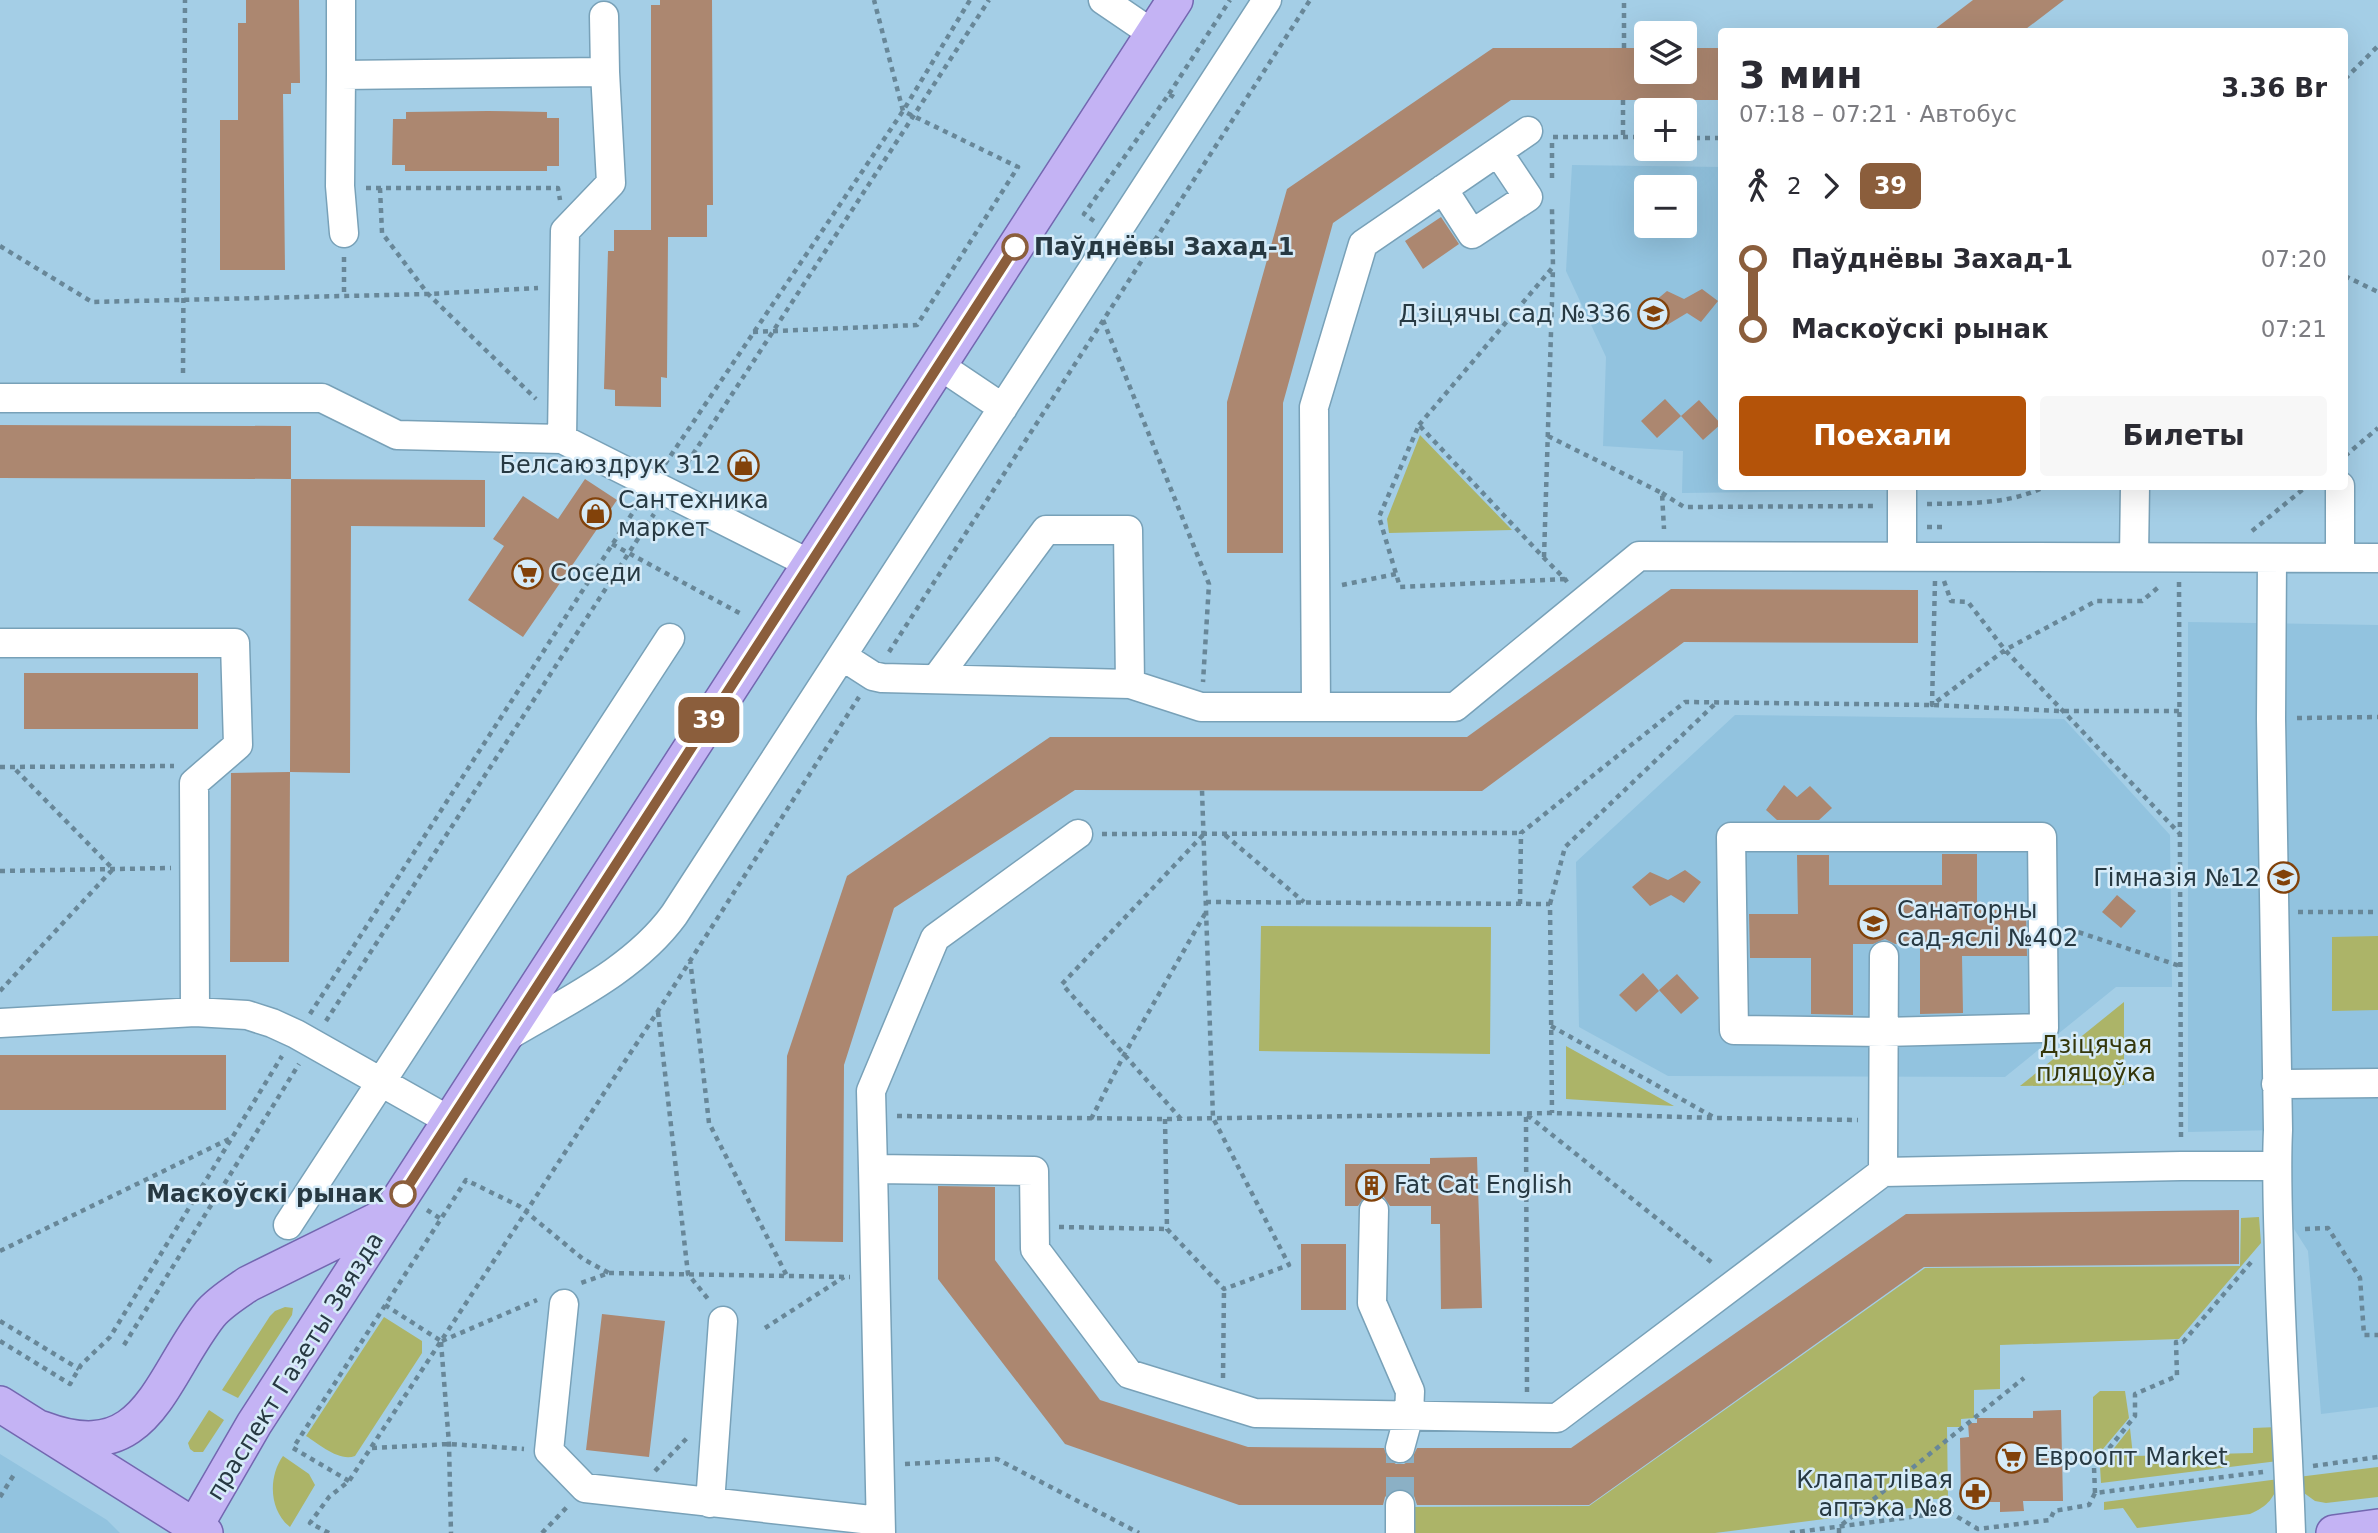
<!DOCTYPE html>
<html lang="ru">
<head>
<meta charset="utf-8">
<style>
  body { margin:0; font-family:"DejaVu Sans",sans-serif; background:#f7f7f7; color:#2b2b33; height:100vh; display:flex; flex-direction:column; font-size:26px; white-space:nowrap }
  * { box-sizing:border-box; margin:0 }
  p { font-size:23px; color:#7c7c81 }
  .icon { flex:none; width:38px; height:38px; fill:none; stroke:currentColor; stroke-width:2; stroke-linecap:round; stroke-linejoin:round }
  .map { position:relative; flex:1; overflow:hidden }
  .panel { position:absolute; left:1718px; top:28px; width:630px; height:462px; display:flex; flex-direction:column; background:#fff; border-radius:7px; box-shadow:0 7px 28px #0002 }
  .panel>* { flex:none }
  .badge { padding:0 14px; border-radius:10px; font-size:24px; line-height:46px }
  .tools { position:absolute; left:1634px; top:21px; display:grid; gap:14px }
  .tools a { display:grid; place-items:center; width:63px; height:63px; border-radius:7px; background:#fff; box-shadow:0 7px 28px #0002; font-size:35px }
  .map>.badge { position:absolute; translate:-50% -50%; box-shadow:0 0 0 4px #fff }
  .legs { display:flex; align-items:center; gap:10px; height:77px; padding:0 21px; font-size:23px }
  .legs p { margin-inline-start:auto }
  .overview { display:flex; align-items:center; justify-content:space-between; height:119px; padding:0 21px }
  h1 { font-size:38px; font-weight:700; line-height:52px }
  .cta { display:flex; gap:14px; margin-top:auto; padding:14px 21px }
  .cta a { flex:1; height:80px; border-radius:7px; background:#b45309; color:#fff; font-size:28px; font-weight:700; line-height:80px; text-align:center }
  .cta a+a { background:#f7f7f7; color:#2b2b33 }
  ul { padding:0 21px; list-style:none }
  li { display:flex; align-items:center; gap:24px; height:70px; font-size:26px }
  li i { display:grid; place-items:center; width:10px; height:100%; margin:0 9px; background:currentColor }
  li i::after { content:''; width:18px; height:18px; margin:-9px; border:5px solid; border-radius:50%; background:#fff }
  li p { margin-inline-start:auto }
  li:first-child i { background:linear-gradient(#0000 50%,currentColor 0) }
  li:last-child i { background:linear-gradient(currentColor 50%,#0000 0) }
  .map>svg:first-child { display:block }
  .built { fill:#92c3df; fill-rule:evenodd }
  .green { fill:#acb468 }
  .building { fill:#ac8770 }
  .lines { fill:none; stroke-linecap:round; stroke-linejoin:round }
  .minor-tunnel { stroke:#8bb0c5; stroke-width:28; stroke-dasharray:28 14; stroke-linecap:butt }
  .minor-casing { stroke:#78a1b8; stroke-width:31 }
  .major-casing { stroke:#7367b0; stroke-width:38 }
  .path { stroke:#688798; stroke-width:4.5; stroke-dasharray:5 5; stroke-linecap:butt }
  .minor { stroke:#fff; stroke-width:28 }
  .major { stroke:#c4b3f4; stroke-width:35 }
  .line-1-casing { stroke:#fff; stroke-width:16 }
  .line-1 { stroke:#8b5e3c; stroke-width:10 }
  .stop-1-dot { fill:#fff; stroke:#8b5e3c; stroke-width:3.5 }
  .labels { text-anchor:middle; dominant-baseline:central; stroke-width:5; stroke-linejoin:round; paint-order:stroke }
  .stop-label { font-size:24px; font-weight:bold; fill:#273942; stroke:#d6ebf8; text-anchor:start }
  .poi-label { font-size:24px; fill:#273942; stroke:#d6ebf8; text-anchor:start }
  .park-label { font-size:24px; fill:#34370b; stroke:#d6ebf8 }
  .street-label { font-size:24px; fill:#273942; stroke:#d6ebf8 }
</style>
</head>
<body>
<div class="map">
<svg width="2378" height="1533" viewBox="0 0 2378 1533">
  <rect width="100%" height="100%" fill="#a4cee6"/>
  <!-- built -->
  <path class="built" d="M 1572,165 L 1722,167 L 1722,486 L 1979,487 L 1978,489 L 1682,493 L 1683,451 L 1603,446 L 1606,357 L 1566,271 ZM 1647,187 L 1685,187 L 1685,226 L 1647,226 Z
    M 2188,622 L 2378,625 L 2378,1407 L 2321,1414 L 2308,1251 L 2294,1229 L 2291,1133 L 2278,1130 L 2188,1132 Z
    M 1735,715 L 2064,719 L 2170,835 L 2172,987 L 2116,987 L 2005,1077 L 1668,1076 L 1579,1027 L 1576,862 Z
    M 0,1454 L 107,1520 L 120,1533 L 0,1533 Z"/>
  <!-- green -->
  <path class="green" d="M 1420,435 L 1512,530 L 1389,533 L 1387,519 Z
    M 1261,926 L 1491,927 L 1490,1054 L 1259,1051 Z
    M 2378,936 L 2378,1010 L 2332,1011 L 2332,937 Z
    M 2124,1002 L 2124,1085 L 2020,1086 Z
    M 1566,1046 L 1674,1106 L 1566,1099 Z
    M 2259,1217 L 2261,1243 L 2179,1339 L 2000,1345 L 2000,1389 L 1974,1390 L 1974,1418 L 1961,1419 L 1961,1427 L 1947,1427 L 1948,1499 L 1933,1499 L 1933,1505 L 1715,1533 L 1411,1533 L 1411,1507 L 1589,1506 L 1925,1268 L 2240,1266 L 2241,1218 Z
    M 285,1307 L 293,1308 L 292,1315 L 238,1398 L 222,1390 L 270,1316 L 275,1311 Z
    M 384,1317 L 422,1341 L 422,1353 L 355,1456 C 339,1462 319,1444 306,1436 Z
    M 2100,1391 L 2125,1391 L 2129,1418 L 2097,1456 L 2093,1457 L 2093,1397 Z
    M 209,1410 L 224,1420 L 203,1452 L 194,1452 L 190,1449 L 188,1443 Z
    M 2278,1427 L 2278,1461 L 2101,1483 L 2100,1466 L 2130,1428 L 2133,1456 L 2253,1453 L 2253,1428 Z
    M 283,1456 L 309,1474 L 315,1485 L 290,1527 C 269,1510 268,1477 283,1456 Z
    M 2378,1467 L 2378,1497 L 2326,1503 L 2315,1501 L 2304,1493 L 2298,1477 Z
    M 2279,1479 C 2275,1498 2268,1506 2250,1514 L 2137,1528 L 2123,1508 L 2104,1510 L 2104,1502 Z"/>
  <!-- building -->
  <path class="building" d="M 246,0 L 299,0 L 300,83 L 291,83 L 291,94 L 283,94 L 285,270 L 220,270 L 220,120 L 238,120 L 238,23 L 246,23 Z
    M 660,0 L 712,0 L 713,205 L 707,205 L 707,237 L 668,237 L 667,378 L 661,377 L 661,407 L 615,406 L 615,390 L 604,389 L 608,251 L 614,251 L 614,230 L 651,230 L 651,5 L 660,5 Z
    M 1973,0 L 2064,0 L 2022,32 L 1931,32 Z
    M 1493,48 L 1647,48 L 1647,72 L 1685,72 L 1685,48 L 1722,48 L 1722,100 L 1511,100 L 1333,223 L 1283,403 L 1283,553 L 1227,553 L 1227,402 L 1287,189 Z
    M 488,111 L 547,112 L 547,118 L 559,118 L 559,166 L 547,166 L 547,171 L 405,171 L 405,165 L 392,165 L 393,119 L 406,119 L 406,112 Z
    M 1441,217 L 1459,244 L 1423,269 L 1405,241 Z
    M 1702,289 L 1718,301 L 1701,322 L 1687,313 L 1667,325 L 1649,306 L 1667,291 L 1684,299 Z
    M 1665,399 L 1681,416 L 1657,438 L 1641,421 Z
    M 1699,400 L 1721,424 L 1703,440 L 1681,416 Z
    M 0,425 L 291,426 L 291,479 L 0,478 Z
    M 291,479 L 485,480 L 485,527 L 351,526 L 350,773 L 290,772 Z
    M 585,479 L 617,500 L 523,637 L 468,600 L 504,546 L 493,539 L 523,496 L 558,519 Z
    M 1671,589 L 1918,590 L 1918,643 L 1684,642 L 1482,791 L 1075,790 L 894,908 L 844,1065 L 843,1242 L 785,1241 L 787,1056 L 847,876 L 1050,737 L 1467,737 Z
    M 24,673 L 198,673 L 198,729 L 24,729 Z
    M 290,772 L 289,962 L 230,962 L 231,773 Z
    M 1784,785 L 1797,797 L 1810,786 L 1832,808 L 1819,820 L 1777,820 L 1766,810 Z
    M 1942,854 L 1977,854 L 1977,910 L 2026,910 L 2027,956 L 1962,956 L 1963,1013 L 1920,1014 L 1920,944 L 1895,944 L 1885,939 L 1873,944 L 1853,944 L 1853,1015 L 1811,1014 L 1811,958 L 1750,958 L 1749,914 L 1798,914 L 1797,855 L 1829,855 L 1829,885 L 1942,885 Z
    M 1685,870 L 1701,882 L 1684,903 L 1671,895 L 1650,906 L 1632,887 L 1650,872 L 1668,880 Z
    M 2117,895 L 2136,911 L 2121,928 L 2102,912 Z
    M 1643,973 L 1659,991 L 1636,1012 L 1619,995 Z
    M 1677,974 L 1699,998 L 1681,1014 L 1659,990 Z
    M 0,1055 L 226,1055 L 226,1110 L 0,1110 Z
    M 1477,1157 L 1482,1308 L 1441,1309 L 1440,1224 L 1431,1224 L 1431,1206 L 1390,1206 L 1383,1196 L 1374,1193 L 1365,1196 L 1358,1206 L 1345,1206 L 1345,1164 L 1430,1164 L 1430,1158 Z
    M 938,1186 L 995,1187 L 995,1260 L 1100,1400 L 1248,1447 L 1384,1448 L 1388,1459 L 1396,1464 L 1404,1464 L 1411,1460 L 1417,1448 L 1571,1448 L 1906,1214 L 2239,1210 L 2239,1264 L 1924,1267 L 1589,1505 L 1417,1505 L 1414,1496 L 1408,1490 L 1401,1488 L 1391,1491 L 1385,1497 L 1383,1505 L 1239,1505 L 1065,1444 L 938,1279 Z
    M 1301,1244 L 1346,1244 L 1346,1310 L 1301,1310 Z
    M 602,1314 L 665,1321 L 649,1457 L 586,1450 Z
    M 2061,1410 L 2063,1501 L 2023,1501 L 2024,1511 L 2000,1512 L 2000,1502 L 1961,1502 L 1960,1438 L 1969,1437 L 1968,1423 L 1977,1423 L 1977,1418 L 2033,1418 L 2033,1411 Z"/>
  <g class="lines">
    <!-- minor-tunnel -->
    <path class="minor-tunnel" d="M 1400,1505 L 1400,1448"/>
    <defs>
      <path id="minor" d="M 341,0 L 341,75 L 605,72 L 611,183 L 565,231 L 562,439
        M 1103,0 L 1153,34
        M 604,16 L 605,72
        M 341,75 L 340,186 L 344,233
        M 1443,189 L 1472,234 L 1528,197 L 1498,152
        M 939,365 L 1003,408
        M 0,398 L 322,398 L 397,435 L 562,439 L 810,564
        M 1902,486 L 1902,556
        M 2340,486 L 2340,558
        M 2134,557 L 2135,486
        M 2272,558 L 2271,719 L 2278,1130 C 2276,1172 2278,1213 2279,1254 C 2281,1347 2288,1440 2291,1533
        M 0,643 L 235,643 L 238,745 L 194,783 L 195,1012
        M 842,656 L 873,676 L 882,678 L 1130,684 L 1201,707 L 1455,707 L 1639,556 L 2378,558
        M 936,679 L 1046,530 L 1128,530 L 1130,684
        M 1316,707 L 1314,407 L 1363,244 L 1528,131
        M 1078,834 L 935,938 L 871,1091 L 873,1169 L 1034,1171 L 1035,1249 L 1129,1374 L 1255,1413 L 1557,1418 L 1883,1172 L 2181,1166 L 2276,1166
        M 1731,837 L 2042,837 L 2044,1028 L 1883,1032 L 1734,1030 Z
        M 0,1023 L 195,1012 L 247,1015 L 272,1023 L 296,1034 L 450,1121
        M 506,1037 C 564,1002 633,971 674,915 L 1267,0
        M 2276,1084 L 2378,1083
        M 873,1169 L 881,1533
        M 1883,1172 L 1884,956
        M 1374,1210 L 1372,1303 L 1410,1391 L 1409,1415 L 1400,1448
        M 288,1225 L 670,638
        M 564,1304 L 549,1451 L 585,1488 L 880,1521
        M 710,1503 L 723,1321
        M 1400,1533 L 1400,1505"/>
      <path id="major" d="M 0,1404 L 205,1533
        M 42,1429 C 147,1469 159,1379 210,1314 C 220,1302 235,1293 248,1284 L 390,1214
        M 191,1533 L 254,1424 L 1175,0
        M 2334,1533 L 2378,1527"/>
    </defs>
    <!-- minor casing -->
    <use href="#minor" class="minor-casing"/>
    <!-- major casing -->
    <use href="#major" class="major-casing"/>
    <!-- path -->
    <path class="path" d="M 1624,48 L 1624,0
      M 2345,79 L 2378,46
      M 1169,94 L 1230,0
      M 1623,100 L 1623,137
      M 1553,137 L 1647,137
      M 1685,138 L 1722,138
      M 1552,143 L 1552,183
      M 366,188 L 558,188 L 560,200
      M 380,188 L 382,233 L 428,294 L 536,399
      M 1094,221 L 1084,214 L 1169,94 L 1175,98
      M 0,246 L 92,302 L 428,294 L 538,288
      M 344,257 L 344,295
      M 2345,276 L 2378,292
      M 1103,320 L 1209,584 L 1203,682
      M 753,332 L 917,325 L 1018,167 L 903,111 L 874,0
      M 183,373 L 185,0
      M 1419,425 L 1553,267 L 1552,209
      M 1548,436 L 1662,493 L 1664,529
      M 2345,456 L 2378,428
      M 665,464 L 903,111 L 970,0
      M 682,471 L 989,0
      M 1662,493 L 1684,507 L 1876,506
      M 1927,504 C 1968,503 2009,505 2046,486
      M 1927,527 L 1947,527
      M 2252,531 L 2307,486
      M 612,544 L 743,615
      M 1544,557 L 1553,268
      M 1565,579 L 1400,587 L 1379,517 L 1419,425 L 1544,558 L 1565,579 L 1567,582
      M 1935,581 L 1932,705 L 2005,650 L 2096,601 L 2142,601 L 2161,585
      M 1944,581 L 1951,601 L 1968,602 L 2005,650 L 2179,833
      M 2179,582 L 2181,1140
      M 1342,585 L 1396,574
      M 889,652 L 1310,0
      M 2297,718 L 2378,717
      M 0,767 L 174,766
      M 1102,834 L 1521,833
      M 1225,835 L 1304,902
      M 0,871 L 171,868
      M 1206,902 L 1550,904 L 1552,1113
      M 1520,904 L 1521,833 L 1685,702 L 1932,705 L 2061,711 L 2180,711
      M 1550,904 L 1565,847 L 1717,702
      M 2298,912 L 2378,912
      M 2069,929 L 2180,966
      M 690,959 L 709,1123 L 787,1276
      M 0,991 L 113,869 L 13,767
      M 658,1012 L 688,1274 L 708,1299
      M 310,1014 L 637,506
      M 326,1021 L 654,514
      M 1551,1026 L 1715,1118 L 1858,1120
      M 897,1116 L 1165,1119 L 1552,1113 L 1715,1118
      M 1091,1119 L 1124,1055 L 1206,912
      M 1165,1119 L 1167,1229 L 1224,1289 L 1289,1265 L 1213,1118 L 1202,790
      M 1181,1119 L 1062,984 L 1204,834
      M 427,1210 L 441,1219
      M 1059,1227 L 1167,1229
      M 2305,1229 L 2328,1228 L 2360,1278 L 2364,1335 L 2378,1335
      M 0,1251 L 229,1139
      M 609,1273 L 850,1277
      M 385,1305 L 441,1341
      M 0,1321 L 79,1369
      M 765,1328 L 844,1277
      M 0,1341 L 70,1384 L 81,1365 L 110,1337 L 282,1056
      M 442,1341 L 537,1300
      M 441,1342 L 449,1444 L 451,1533
      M 124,1345 L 299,1064
      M 1223,1378 L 1224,1289
      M 1527,1392 L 1526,1114 L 1715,1265
      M 372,1448 L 449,1444 L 524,1449
      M 905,1464 L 997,1459 L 1139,1533
      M 2313,1466 L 2378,1457
      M 655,1471 L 688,1437
      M 349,1481 L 293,1448 L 466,1180 L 519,1206 L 583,1259 L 609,1273 L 581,1283
      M 2095,1493 L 2094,1467 L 2135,1416 L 2135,1394 L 2177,1376 L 2176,1342 L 2183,1342 L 2252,1261
      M 0,1497 L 15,1473
      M 329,1533 L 310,1523 L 329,1497 L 349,1481 L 658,1011 L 859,697
      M 542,1533 L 568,1506
      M 1790,1533 L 1949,1512 L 1978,1529 L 2050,1520 L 2054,1511 L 2089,1505 L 2095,1493 L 2263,1472
      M 1839,1533 L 1839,1527 L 2024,1378"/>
    <!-- minor -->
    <use href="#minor" class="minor"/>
    <!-- major -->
    <use href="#major" class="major"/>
  </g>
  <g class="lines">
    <defs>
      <path id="line-1" d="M 403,1194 L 1015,247"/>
    </defs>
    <!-- line-1 casing -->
    <use href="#line-1" class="line-1-casing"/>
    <!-- line-1 -->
    <use href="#line-1" class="line-1"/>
  </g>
  <!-- icons -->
  <defs>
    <symbol id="school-ring" viewBox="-11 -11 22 22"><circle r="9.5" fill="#d6ebf8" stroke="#82420a" stroke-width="1.5"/><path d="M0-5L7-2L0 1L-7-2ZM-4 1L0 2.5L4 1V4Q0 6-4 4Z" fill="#82420a"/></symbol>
    <symbol id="shop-ring" viewBox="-11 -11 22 22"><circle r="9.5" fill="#d6ebf8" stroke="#82420a" stroke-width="1.5"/><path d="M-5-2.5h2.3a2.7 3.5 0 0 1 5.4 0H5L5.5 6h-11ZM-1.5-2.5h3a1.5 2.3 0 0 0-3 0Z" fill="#82420a"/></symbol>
    <symbol id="supermarket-ring" viewBox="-11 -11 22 22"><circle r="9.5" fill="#d6ebf8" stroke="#82420a" stroke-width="1.5"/><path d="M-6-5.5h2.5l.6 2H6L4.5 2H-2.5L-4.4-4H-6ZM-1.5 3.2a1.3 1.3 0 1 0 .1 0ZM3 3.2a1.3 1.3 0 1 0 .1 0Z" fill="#82420a"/></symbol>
    <symbol id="building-ring" viewBox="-11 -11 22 22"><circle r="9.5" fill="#d6ebf8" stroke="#82420a" stroke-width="1.5"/><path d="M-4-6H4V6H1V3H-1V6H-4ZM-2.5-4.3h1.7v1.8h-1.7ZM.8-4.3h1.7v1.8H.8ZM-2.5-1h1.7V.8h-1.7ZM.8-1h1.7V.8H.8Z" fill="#82420a"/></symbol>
    <symbol id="pharmacy-ring" viewBox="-11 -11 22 22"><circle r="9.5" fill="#d6ebf8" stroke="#82420a" stroke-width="1.5"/><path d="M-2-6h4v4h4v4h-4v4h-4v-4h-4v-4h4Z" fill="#82420a"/></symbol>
  </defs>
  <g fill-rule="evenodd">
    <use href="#school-ring" x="1636" y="296" width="35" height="35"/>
    <use href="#shop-ring" x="726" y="448" width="35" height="35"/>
    <use href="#shop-ring" x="578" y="496" width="35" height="35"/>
    <use href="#supermarket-ring" x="510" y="556" width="35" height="35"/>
    <use href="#school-ring" x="2266" y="860" width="35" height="35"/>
    <use href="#school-ring" x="1856" y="906" width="35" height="35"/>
    <use href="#building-ring" x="1354" y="1168" width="35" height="35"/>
    <use href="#supermarket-ring" x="1994" y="1440" width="35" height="35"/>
    <use href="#pharmacy-ring" x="1958" y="1476" width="35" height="35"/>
  </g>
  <!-- markers -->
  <g class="stop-1-dot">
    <circle cx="1015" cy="247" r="12"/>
    <circle cx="403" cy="1194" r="12"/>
  </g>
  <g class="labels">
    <!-- stop labels -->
    <g class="stop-label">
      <text x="1034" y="247">Паўднёвы Захад-1</text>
      <text x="384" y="1194" text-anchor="end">Маскоўскі рынак</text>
    </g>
    <!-- poi labels -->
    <g class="poi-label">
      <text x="1631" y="314" text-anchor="end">Дзіцячы сад №336</text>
      <text x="721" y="465" text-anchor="end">Белсаюздрук 312</text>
      <text x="618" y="500">Сантехника<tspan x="618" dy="28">маркет</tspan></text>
      <text x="550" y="573">Соседи</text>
      <text x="2260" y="878" text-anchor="end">Гімназія №12</text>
      <text x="1897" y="910">Санаторны<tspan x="1897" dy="28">сад-яслі №402</tspan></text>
      <text x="1394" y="1185">Fat Cat English</text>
      <text x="2034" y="1457">Евроопт Market</text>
      <text x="1953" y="1480" text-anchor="end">Клапатлівая<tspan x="1953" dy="28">аптэка №8</tspan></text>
    </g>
    <!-- park labels -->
    <g class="park-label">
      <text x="2096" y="1045">Дзіцячая<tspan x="2096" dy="28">пляцоўка</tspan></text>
    </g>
    <!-- street labels -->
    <g class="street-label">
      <text transform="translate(295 1366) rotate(-58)">праспект Газеты Звязда</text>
    </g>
  </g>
</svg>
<div class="tools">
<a><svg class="icon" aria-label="layers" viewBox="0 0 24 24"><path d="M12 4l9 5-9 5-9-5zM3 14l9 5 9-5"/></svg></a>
<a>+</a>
<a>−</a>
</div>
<b class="badge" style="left:709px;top:720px;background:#8b5e3c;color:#fff">39</b>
<section class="panel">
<div class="overview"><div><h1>3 мин</h1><p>07:18 – 07:21 · Автобус</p></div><b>3.36 Br</b></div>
<div class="legs"><svg class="icon" aria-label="walk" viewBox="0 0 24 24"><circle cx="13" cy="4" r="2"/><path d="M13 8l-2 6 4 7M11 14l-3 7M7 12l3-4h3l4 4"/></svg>2<svg class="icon" aria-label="forward" viewBox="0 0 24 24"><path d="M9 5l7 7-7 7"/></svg><b class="badge" style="background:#8b5e3c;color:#fff">39</b></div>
<ul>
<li><i style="color:#8b5e3c"></i><b>Паўднёвы Захад-1</b><p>07:20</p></li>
<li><i style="color:#8b5e3c"></i><b>Маскоўскі рынак</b><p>07:21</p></li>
</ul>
<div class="cta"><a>Поехали</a><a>Билеты</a></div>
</section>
</div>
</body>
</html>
